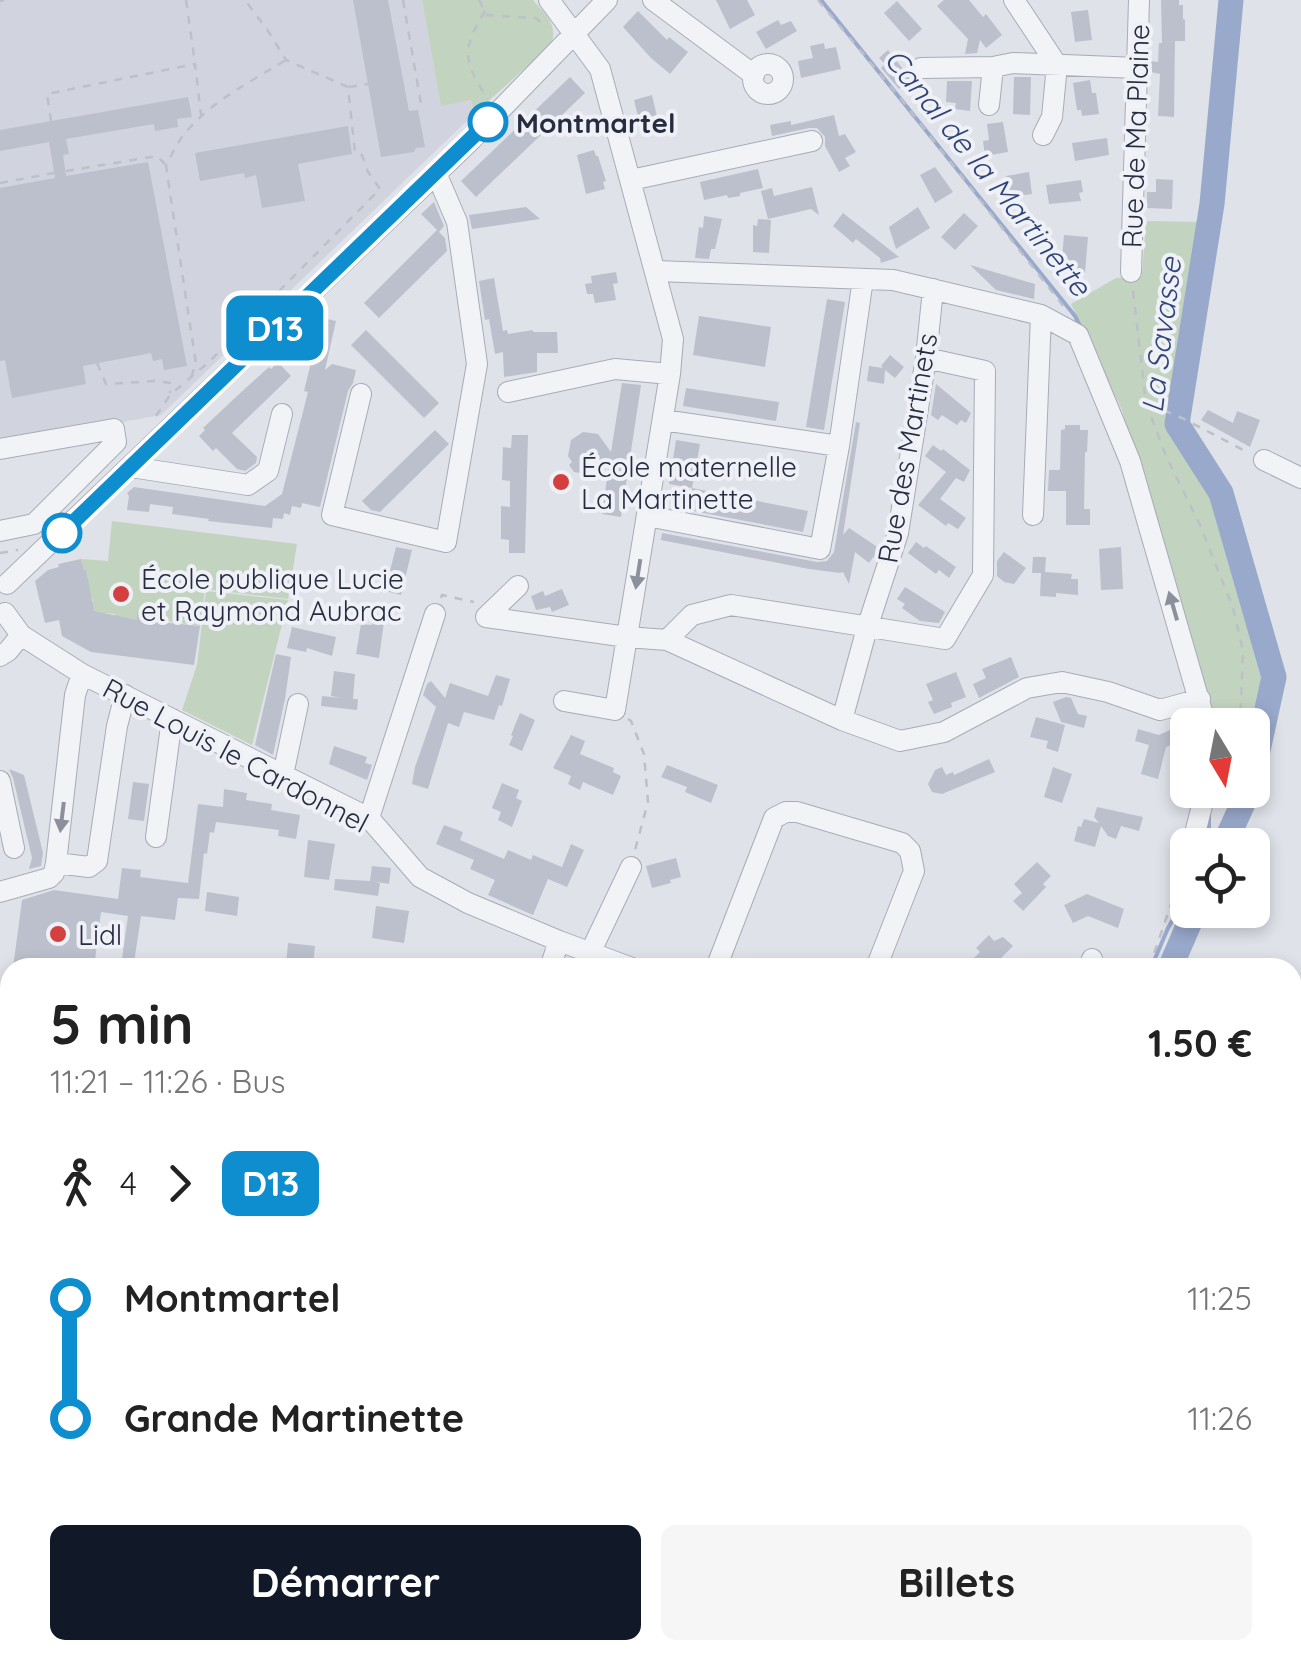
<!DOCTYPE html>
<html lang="fr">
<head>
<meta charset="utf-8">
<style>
  body { margin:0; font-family:Quicksand,sans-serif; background:#f6f6f6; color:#222; height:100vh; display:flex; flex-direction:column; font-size:38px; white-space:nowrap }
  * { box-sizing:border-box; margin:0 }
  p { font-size:32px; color:#767676 }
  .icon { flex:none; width:55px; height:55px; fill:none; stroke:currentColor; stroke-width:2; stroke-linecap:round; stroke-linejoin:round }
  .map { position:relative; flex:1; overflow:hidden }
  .details { position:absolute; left:0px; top:958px; width:1302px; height:702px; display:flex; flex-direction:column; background:#fff; border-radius:30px 30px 0 0; box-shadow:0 5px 15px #0003 }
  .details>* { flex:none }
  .badge { padding:0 20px; border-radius:15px; font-size:35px; line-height:65px }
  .needle { width:65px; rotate:170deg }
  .controls { position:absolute; left:1170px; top:708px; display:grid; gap:20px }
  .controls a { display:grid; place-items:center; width:100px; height:100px; border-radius:15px; background:#fff; box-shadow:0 5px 15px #0003; font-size:50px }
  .map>.badge { position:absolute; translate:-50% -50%; box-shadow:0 0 0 5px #fff }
  .legs { display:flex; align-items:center; gap:15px; height:110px; padding:0 50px; font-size:32px }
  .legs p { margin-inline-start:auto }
  .headline { display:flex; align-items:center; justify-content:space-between; height:170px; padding:0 50px }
  h1 { font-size:55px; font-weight:800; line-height:75px }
  .button { display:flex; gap:20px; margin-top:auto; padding:20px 50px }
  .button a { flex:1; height:115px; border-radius:15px; background:#111827; color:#fff; font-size:40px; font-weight:800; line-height:115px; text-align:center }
  .button a+a { background:#f6f6f6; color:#222 }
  ul { padding:0 50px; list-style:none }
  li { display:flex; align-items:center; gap:35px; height:120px; font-size:38px }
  li i { display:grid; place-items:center; width:15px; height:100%; margin:0 12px; background:currentColor }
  li i::after { content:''; width:25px; height:25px; margin:-12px; border:8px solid; border-radius:50%; background:#fff }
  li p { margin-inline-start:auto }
  li:first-child i { background:linear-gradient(#0000 50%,currentColor 0) }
  li:last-child i { background:linear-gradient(currentColor 50%,#0000 0) }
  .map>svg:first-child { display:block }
  .built { fill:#d1d4de }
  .green { fill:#c2d3c0 }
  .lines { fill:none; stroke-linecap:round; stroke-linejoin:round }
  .stream { stroke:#99a9cb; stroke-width:4 }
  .river { stroke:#99a9cb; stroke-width:25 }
  .building { fill:#bcc0cc }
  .minor-casing { stroke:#a8acb7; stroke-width:22 }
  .major-casing { stroke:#9ea4b5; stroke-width:28 }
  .path { stroke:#bdc0c8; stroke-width:2.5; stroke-dasharray:8 8; stroke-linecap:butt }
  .minor { stroke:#f2f3f7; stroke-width:20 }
  .major { stroke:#fff; stroke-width:25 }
  .oneway { fill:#8c909c }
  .line-1-casing { stroke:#fff; stroke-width:22 }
  .line-1 { stroke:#0e8ece; stroke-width:15 }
  .stop-1-dot { fill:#fff; stroke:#0e8ece; stroke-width:5 }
  .poi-dot { fill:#d43f3f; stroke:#eff1f7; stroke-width:4 }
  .labels { text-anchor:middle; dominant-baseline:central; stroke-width:8; stroke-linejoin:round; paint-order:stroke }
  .stop-label { font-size:28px; font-weight:bold; fill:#272d41; stroke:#eff1f7; text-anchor:start }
  .street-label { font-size:28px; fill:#272d41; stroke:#eff1f7 }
  .poi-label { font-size:28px; fill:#272d41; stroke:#eff1f7; text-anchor:start }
  .water-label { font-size:30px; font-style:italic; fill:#304577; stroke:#eff1f7 }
</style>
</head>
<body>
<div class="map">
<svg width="1301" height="1658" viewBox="0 0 1301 1658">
  <rect width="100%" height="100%" fill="#dfe2e9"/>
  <!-- built -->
  <path class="built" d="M 0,0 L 422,0 L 441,105 L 472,100 L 475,113 L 161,415 L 0,444 Z"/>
  <!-- green -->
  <path class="green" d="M 422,0 L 533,0 C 545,14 560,26 550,46 L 475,113 L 471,100 L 441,106 Z
    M 1146,221 L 1204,222 L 1168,424 L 1217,495 L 1265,676 L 1252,725 L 1212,725 L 1122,410 L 1071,304 L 1116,278 L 1142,276 Z
    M 112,521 L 297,544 L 288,599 L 205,589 L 200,626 L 155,619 L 151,628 L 152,614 L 138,612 L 136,626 L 133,619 L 115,617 L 115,614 L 106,613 L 105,615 L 76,606 L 93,602 L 92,598 L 89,598 L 85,579 L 88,578 L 86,569 L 84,570 L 81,559 L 108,561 Z
    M 206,591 L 288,600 L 252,745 L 182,710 L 197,665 Z"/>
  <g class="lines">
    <!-- stream -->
    <path class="stream" d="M 821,0 L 1075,316 L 1081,328
      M 1205,845 L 1209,832 L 1209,815
      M 1151,968 L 1168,928 L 1188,893
      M 1292,1390 L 1301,1399"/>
    <!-- river -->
    <path class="river" d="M 1231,0 L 1212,204 L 1177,424 L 1221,493 L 1274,677 L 1252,778
      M 1224,845 L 1249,790
      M 1170,968 L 1195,910
      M 942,1658 L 952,1650"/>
  </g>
  <!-- building -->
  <path class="building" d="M 353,0 L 388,0 L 409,111 L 418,110 L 425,147 L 416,148 L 414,152 L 381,157 Z
    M 716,0 L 747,0 L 755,15 L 730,29 Z
    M 944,0 L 969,0 L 983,17 L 986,14 L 1002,35 L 986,48 L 980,40 L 977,53 L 965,54 L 968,39 L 937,6 Z
    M 1161,0 L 1179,0 L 1179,5 L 1183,5 L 1183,19 L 1185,20 L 1185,41 L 1175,41 L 1174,117 L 1158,116 L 1160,74 L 1151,72 L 1151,61 L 1158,62 L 1159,43 L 1162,43 Z
    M 897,1 L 922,29 L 909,41 L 884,13 Z
    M 1088,10 L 1092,40 L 1075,42 L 1071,12 Z
    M 638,11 L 667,40 L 669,37 L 688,52 L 670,74 L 651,58 L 623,27 Z
    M 778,20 L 781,25 L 791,21 L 797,31 L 766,49 L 756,32 Z
    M 824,43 L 825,49 L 836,47 L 841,69 L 801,78 L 798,61 L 813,58 L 810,46 Z
    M 888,50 L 910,78 L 899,89 L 881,68 L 885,64 L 879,58 Z
    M 570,77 L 585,93 L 476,197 L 461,181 Z
    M 1014,77 L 1031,77 L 1030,115 L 1013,114 Z
    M 1090,80 L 1092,93 L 1096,93 L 1099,114 L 1082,116 L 1081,110 L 1077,110 L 1073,83 Z
    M 947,81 L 972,81 L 970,111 L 955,109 L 956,103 L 946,102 Z
    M 652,95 L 658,121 L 640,125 L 634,100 Z
    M 188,97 L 192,117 L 177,119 L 178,127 L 155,131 L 154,124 L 66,139 L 69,154 L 63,155 L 66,176 L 148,162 L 187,366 L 164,370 L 162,359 L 153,361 L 151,353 L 83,366 L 86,384 L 12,398 L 5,360 L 0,361 L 0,188 L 55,178 L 49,142 L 0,151 L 0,130 Z
    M 834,115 L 839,136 L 845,134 L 856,152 L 845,158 L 850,166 L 839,172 L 825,146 L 825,137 L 817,128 L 809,128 L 772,136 L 770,125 L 791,121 L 791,125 Z
    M 1003,122 L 1008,152 L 985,156 L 983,141 L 989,140 L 987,124 Z
    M 348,126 L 352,154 L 298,164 L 305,201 L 262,208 L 256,175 L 245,178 L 244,173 L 200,181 L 195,153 Z
    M 1107,138 L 1109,155 L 1075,161 L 1072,143 Z
    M 594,150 L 596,156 L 598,156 L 606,181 L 603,182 L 605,189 L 586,194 L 577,155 Z
    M 935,167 L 953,192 L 935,203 L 920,175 Z
    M 758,169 L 763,188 L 740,193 L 740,196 L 728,198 L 727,195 L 704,200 L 700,182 Z
    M 1029,172 L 1032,194 L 1003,198 L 1001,185 L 1008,185 L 1006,176 Z
    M 1156,179 L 1173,180 L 1172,209 L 1147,208 L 1147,192 L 1156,192 Z
    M 1081,180 L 1083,192 L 1079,193 L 1081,201 L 1049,204 L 1046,185 Z
    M 812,187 L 819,215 L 811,209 L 768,219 L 761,191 L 772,188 L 774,196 Z
    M 434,202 L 444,226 L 439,232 L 445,238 L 447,251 L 379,318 L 364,303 L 437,230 L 421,214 Z
    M 526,207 L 540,219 L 472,229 L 469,215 Z
    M 918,207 L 930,228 L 896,249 L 889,227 Z
    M 843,213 L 899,257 L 881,263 L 880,258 L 856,239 L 853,243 L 833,226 Z
    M 964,213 L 978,226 L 955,250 L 941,237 Z
    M 704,216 L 722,219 L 715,249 L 711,249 L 709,259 L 695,258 L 699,227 L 703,228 Z
    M 758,219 L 771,220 L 769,253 L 753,252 L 753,225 L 757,226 Z
    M 1064,235 L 1088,237 L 1085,273 L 1066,271 L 1068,260 L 1062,259 Z
    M 970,265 L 1035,284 L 1034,299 L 996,290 Z
    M 616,272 L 618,283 L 613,284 L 616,300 L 595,303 L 593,294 L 587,294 L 585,284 L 592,283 L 591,276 Z
    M 494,278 L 503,331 L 507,330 L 508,334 L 533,330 L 533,332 L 557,332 L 558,353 L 537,353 L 537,372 L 504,377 L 503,352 L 495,354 L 489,319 L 485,320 L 479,281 Z
    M 827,299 L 845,302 L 824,430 L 806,427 Z
    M 314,316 L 336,321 L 325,370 L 332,364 L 356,370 L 353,383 L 348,391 L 320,507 L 302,503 L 301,508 L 292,506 L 290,515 L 284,513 L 283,519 L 273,518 L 272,528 L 208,521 L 209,519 L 172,514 L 173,507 L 150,504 L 149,512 L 127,510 L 129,496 L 127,493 L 134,487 L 265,506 L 282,494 L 308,392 L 304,391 L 314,350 L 307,349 Z
    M 699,316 L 771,327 L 765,367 L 693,355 Z
    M 366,330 L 439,403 L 424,418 L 351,345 Z
    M 890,355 L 904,367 L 895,378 L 885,370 L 884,384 L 867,381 L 869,366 L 883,368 L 881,366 Z
    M 278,362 L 291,376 L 232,433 L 257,457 L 256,463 L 245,471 L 237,469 L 216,448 L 213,451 L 199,436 L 205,430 L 203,428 L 238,395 L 269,367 L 271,369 Z
    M 622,383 L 641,385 L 621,517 L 602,514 L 609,464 L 592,475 L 574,472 L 569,465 L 572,462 L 568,456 L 571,440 L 583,432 L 598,434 L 611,452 Z
    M 936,384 L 971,413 L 966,423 L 961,420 L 957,425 L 942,415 L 938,420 L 931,415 Z
    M 686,388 L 779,402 L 776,421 L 683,406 Z
    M 1208,410 L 1233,423 L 1237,411 L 1260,420 L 1250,447 L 1201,420 Z
    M 856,422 L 860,423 L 843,535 L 849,528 L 879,548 L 875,559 L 873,557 L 869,563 L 855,552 L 849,584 L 843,572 L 840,573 L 809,569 L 661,540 L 662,533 L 817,562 L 827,561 L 834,552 Z
    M 1065,425 L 1080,425 L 1080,430 L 1088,430 L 1087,452 L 1085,452 L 1084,509 L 1090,509 L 1090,525 L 1066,525 L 1066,491 L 1048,491 L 1049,470 L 1060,470 L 1061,430 L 1065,429 Z
    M 435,430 L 449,444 L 380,512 L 371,510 L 362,501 Z
    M 512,435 L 528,435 L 525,553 L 509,553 L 509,540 L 501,539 L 501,506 L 510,507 L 510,481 L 502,480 L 503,447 L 511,448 Z
    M 676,440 L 700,444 L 692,488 L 808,511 L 803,532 L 688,510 L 692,488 L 669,484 Z
    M 933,445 L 941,451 L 943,449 L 970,470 L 964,482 L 956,478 L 940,499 L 966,518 L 958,529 L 948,523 L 946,526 L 918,505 L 946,472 L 925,456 Z
    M 916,542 L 924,548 L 926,546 L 956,567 L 949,578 L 939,570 L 936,574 L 908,553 Z
    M 396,547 L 412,550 L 401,595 L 385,591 Z
    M 1121,547 L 1123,589 L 1101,590 L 1099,549 Z
    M 1004,552 L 1026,568 L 1014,584 L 1004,582 L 997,576 L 997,561 Z
    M 1033,557 L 1046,557 L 1045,572 L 1072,574 L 1071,579 L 1078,579 L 1078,595 L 1056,593 L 1056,597 L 1040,596 L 1041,573 L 1032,573 Z
    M 81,559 L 84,570 L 86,569 L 94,611 L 137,620 L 137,612 L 152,614 L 152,619 L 160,620 L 160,622 L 200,626 L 194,665 L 91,652 L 62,636 L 59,620 L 45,623 L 35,581 L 48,570 L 59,567 L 58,564 Z
    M 905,587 L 945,612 L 939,623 L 920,621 L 902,608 L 905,604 L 897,599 Z
    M 562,589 L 569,605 L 552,612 L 550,607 L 536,610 L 531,596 L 543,591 L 545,596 Z
    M 372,621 L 384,622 L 379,658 L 356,654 L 361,624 L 372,625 Z
    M 292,627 L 336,637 L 332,656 L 307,648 L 306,652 L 287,648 Z
    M 276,654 L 291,657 L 285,699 L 273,755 L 255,745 Z
    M 1011,657 L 1019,677 L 979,698 L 973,684 L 986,678 L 982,669 Z
    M 334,671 L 355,674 L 353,699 L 358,699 L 357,710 L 321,706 L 322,696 L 341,698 L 331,696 Z
    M 956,672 L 966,697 L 951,703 L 952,707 L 934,714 L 928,702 L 933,700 L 926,684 Z
    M 496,675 L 510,679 L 502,706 L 499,705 L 494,720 L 464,712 L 459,727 L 448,723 L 428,789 L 412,784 L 415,767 L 436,707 L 423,695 L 427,684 L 431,681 L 445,698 L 450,683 L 488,696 Z
    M 1066,697 L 1071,698 L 1078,714 L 1087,716 L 1084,728 L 1061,722 L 1053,702 Z
    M 520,713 L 535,720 L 522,751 L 509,745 L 513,736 L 511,735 Z
    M 1036,717 L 1065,725 L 1058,752 L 1046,748 L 1048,741 L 1030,737 Z
    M 1181,725 L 1187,738 L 1166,747 L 1158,779 L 1141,774 L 1149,745 L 1135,741 L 1138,729 L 1159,735 Z
    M 571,735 L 585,741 L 580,754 L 614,768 L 613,772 L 621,776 L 613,795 L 583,782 L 580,790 L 568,784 L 571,776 L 553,768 Z
    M 334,746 L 367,757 L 365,763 L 372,765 L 367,780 L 329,764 Z
    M 989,759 L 995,772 L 942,794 L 932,792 L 928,784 L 935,770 L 942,767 L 946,775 L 953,772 L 954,775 Z
    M 667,765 L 718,785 L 711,803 L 685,792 L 687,787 L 661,777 Z
    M 1053,767 L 1072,774 L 1062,803 L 1044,797 Z
    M 9,769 L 24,775 L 43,853 L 41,866 L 29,869 L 32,858 L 13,778 Z
    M 133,782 L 149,784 L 144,821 L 128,819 Z
    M 502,783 L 519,790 L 516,798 L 522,801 L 512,827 L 498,820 L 501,812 L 492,808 Z
    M 224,789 L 247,793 L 246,800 L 272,804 L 271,810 L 300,815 L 296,839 L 278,836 L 279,830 L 216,822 L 214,833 L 210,832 L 207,854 L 204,853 L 199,899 L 178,898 L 175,920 L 141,916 L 134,963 L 130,966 L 121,966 L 128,916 L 101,912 L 94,968 L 13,968 L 22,900 L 54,890 L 118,899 L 122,868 L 141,870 L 140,877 L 188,883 L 198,804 L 223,807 Z
    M 1097,807 L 1143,817 L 1139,831 L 1121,826 L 1116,839 L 1108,836 L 1101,826 L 1095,847 L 1074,841 L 1078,826 L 1081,827 L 1084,819 L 1099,823 L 1094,817 Z
    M 444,825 L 463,832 L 460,840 L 504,859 L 508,850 L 531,860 L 533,855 L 562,867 L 571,844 L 584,850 L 567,887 L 548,879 L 533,915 L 488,895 L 495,880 L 470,869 L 474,860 L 436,844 Z
    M 308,840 L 335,844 L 329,880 L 304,877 Z
    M 676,858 L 681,877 L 670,880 L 671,883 L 652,888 L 646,866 Z
    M 1037,862 L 1051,876 L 1043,884 L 1046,887 L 1023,911 L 1013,901 L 1022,893 L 1014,884 Z
    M 372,866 L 391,868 L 389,884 L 372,881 L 380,883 L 378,896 L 334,890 L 335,879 L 370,881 Z
    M 207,892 L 239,897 L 237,916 L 205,911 Z
    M 1087,894 L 1124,909 L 1118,928 L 1088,916 L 1073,923 L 1064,905 Z
    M 376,906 L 409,911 L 404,943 L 372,938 Z
    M 989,935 L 994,941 L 1003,937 L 1013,946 L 1001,958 L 1003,960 L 995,968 L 964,968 L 980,952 L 976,948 Z
    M 288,943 L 315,946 L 313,966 L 286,964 Z"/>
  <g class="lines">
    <defs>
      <path id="minor" d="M 549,0 L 600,69 L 673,339 L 670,374 L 615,710 L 564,701
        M 653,0 L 754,75
        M 1014,0 L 1057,65 L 1052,117 L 1043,135
        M753 79a15 15 0 1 1 30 0a15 15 0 1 1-30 0Z
        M 921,68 L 993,67 L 1013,63 L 1138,68
        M 989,105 L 993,67
        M 631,180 L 812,141
        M 656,271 L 893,280 L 1041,315 L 1078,335 L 1130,461 L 1206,725
        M 1131,272 L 1139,0
        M 508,392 L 615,369 L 670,374
        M 361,394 L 332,515 L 446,542 L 477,364 L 457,222 L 436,173
        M 663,420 L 839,446
        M 0,449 L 114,429 L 116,442 L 34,524 L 0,531
        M 1264,460 L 1301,478
        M 131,467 L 248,485 L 268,471 L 282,414
        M 1033,515 L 1041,315
        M 647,516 L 820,549 L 839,446 L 863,279
        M 7,584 L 468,143 L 607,0
        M 518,586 L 486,617 L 627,637 L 667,640 L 842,720 L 900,741 L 944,732 L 1027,688 L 1062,682 L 1108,692 L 1160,710 L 1200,699
        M 5,613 L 21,635 L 82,674 L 369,818 L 420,877 L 468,903 L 559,941 L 632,968
        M 667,640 L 692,615 L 731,605 L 945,639 L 983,575 L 985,371 L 926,358
        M 0,656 L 8,651 L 21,635
        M 82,674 L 75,695 L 56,863 L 89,867 L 97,861 L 117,726 L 125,695
        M 842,720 L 867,628 L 898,533 L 926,358 L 933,289
        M 283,775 L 298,704
        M 0,781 L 14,848
        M 369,818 L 435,614
        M 156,837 L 172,719
        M 1192,845 L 1206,790
        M 1183,880 L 1188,863
        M 0,892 L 49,878 L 54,873 L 56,863
        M 591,951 L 631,867
        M 550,968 L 559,941
        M 716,968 L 774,818 L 786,812 L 797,812 L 902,843 L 910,851 L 914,871 L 876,968
        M 1089,968 L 1092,959
        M 0,1143 L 10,1141
        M 0,1234 L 10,1231
        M 1296,1380 L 1301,1368
        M 0,1389 L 10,1387
        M 0,1578 L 10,1575
        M 750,1650 L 762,1658
        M 718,1658 L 723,1650"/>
      <path id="major" d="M 0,1263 L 10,1291
        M 225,1650 L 228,1658"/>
    </defs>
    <!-- minor casing -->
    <use href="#minor" class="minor-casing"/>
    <!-- major casing -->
    <use href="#major" class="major-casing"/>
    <!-- path -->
    <path class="path" d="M 186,0 L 195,63
      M 403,0 L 421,104
      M 479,0 L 487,15 L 536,18 L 546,27
      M 818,0 L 901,99 L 1064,307
      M 0,1 L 4,0
      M 485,11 C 461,50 463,61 488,99
      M 349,87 L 368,84
      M 51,121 L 47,94 L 195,64 L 201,115
      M 66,171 L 157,156 L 165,164
      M 0,183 L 54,173
      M 1133,291 L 1146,403 L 1166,456 L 1200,525 L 1233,608 L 1243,651 L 1240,725
      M 97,363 L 106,384 L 154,381 L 171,383 L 170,393
      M 191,377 L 196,364 L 166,166 C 171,156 176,146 182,137 C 208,103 250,82 286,60
      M 1149,404 L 1184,419 L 1249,453
      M 156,416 L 170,395 L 210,361 L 380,189 L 368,172 L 362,155 L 355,153 L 348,87 L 286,60 L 268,31 L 245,0
      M 0,553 L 18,550
      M 441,598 L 442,595 L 474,602
      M 628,719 L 631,721 L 644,754 L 648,802 L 635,850
      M 1149,968 L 1175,893"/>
    <!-- minor -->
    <use href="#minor" class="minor"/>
    <!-- major -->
    <use href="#major" class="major"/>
  </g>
  <!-- one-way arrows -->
  <defs><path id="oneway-solid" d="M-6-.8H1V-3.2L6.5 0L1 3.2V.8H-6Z" transform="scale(2.5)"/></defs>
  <g class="oneway">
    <use href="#oneway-solid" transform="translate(638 574) rotate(99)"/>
    <use href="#oneway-solid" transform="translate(1173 606) rotate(-106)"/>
    <use href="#oneway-solid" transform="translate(62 817) rotate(97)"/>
  </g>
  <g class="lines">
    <defs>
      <path id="line-1" d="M 62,533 L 488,122"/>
    </defs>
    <!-- line-1 casing -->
    <use href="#line-1" class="line-1-casing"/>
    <!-- line-1 -->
    <use href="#line-1" class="line-1"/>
  </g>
  <!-- markers -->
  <g class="stop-1-dot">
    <circle cx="488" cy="122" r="18"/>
    <circle cx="62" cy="533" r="18"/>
  </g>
  <g class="poi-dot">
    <circle cx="561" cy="482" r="10"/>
    <circle cx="121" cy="594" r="10"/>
    <circle cx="58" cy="934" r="10"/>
  </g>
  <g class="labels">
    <!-- stop labels -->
    <g class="stop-label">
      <text x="516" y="122">Montmartel</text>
    </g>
    <!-- street labels -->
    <g class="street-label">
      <text transform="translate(1135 136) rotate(-88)">Rue de Ma Plaine</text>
      <text transform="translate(907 448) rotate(-80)">Rue des Martinets</text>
      <text transform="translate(236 755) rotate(28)">Rue Louis le Cardonnel</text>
    </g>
    <!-- poi labels -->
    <g class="poi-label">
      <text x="581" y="466">École maternelle<tspan x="581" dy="32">La Martinette</tspan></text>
      <text x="141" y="578">École publique Lucie<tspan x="141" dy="32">et Raymond Aubrac</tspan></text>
      <text x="78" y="934">Lidl</text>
    </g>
    <!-- water labels -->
    <g class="water-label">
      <text transform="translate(988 172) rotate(51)">Canal de la Martinette</text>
      <text transform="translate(1161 335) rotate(-83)">La Savasse</text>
    </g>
  </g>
</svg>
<div class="controls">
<a><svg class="needle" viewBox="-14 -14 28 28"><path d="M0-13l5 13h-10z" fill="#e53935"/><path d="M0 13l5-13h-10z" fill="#767676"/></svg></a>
<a><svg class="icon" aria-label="locate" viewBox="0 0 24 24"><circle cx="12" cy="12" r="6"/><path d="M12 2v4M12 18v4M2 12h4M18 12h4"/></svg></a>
</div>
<b class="badge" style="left:275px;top:328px;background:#0e8ece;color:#fff">D13</b>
<section class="details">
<div class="headline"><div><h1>5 min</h1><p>11:21 – 11:26 · Bus</p></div><b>1.50 €</b></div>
<div class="legs"><svg class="icon" aria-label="walk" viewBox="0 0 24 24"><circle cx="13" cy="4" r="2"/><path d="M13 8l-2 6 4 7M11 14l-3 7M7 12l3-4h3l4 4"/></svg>4<svg class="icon" aria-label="forward" viewBox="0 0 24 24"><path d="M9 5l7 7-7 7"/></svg><b class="badge" style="background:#0e8ece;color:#fff">D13</b></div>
<ul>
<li><i style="color:#0e8ece"></i><b>Montmartel</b><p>11:25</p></li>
<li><i style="color:#0e8ece"></i><b>Grande Martinette</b><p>11:26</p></li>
</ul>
<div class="button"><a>Démarrer</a><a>Billets</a></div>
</section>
</div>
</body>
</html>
